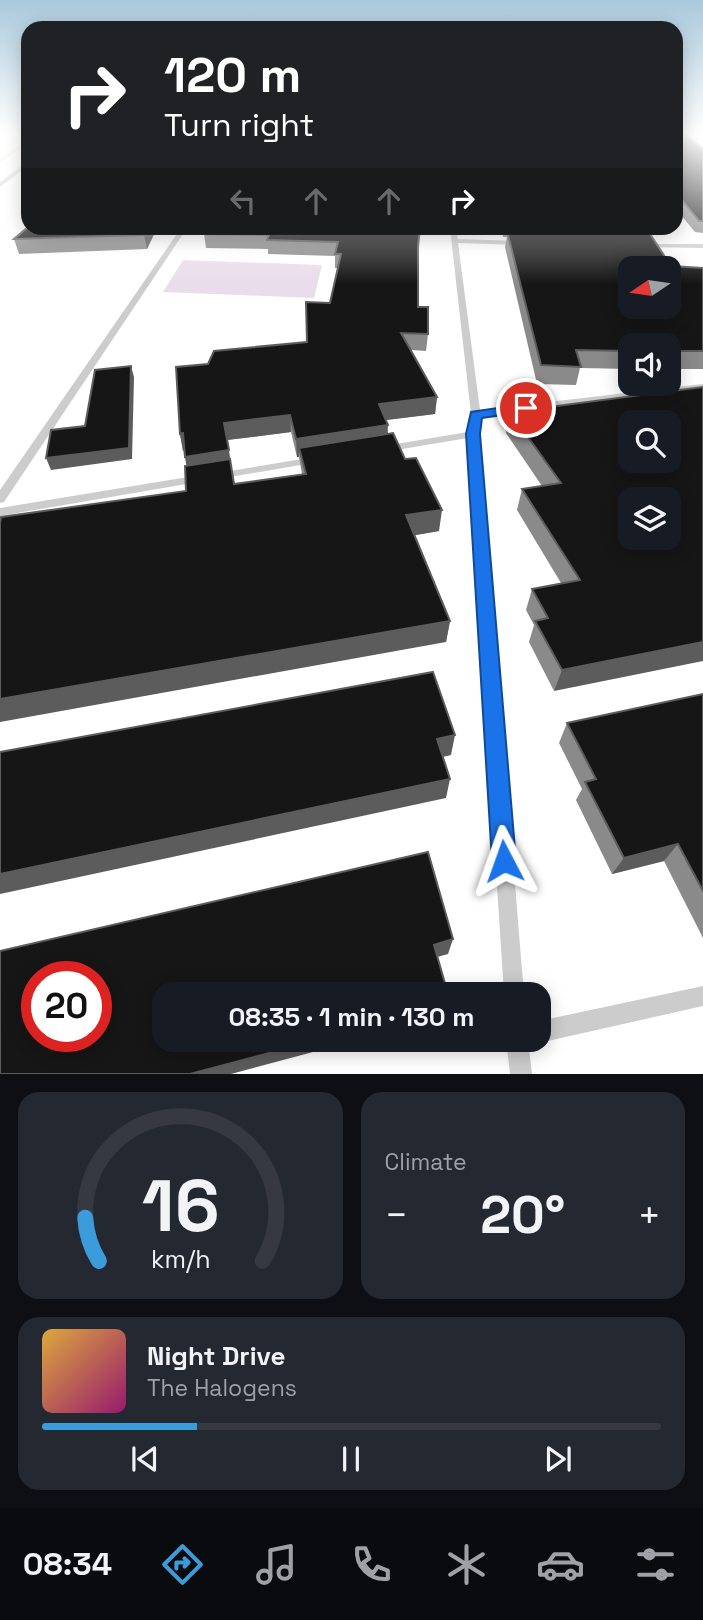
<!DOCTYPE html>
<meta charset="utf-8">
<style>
body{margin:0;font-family:"Space Grotesk",sans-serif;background:#242831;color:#f1f3f6;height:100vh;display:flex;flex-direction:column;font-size:26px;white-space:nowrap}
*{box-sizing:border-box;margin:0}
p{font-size:23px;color:#9ea1a6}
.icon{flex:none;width:38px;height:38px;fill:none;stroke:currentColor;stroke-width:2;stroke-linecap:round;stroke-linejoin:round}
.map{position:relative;height:1074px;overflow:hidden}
.side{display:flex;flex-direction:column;gap:18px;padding:18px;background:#0d0f14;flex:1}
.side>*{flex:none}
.guide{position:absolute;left:21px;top:21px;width:662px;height:214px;border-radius:21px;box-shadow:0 4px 18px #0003;background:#202124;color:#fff;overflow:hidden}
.needle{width:46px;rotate:257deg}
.tools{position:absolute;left:618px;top:256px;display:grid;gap:14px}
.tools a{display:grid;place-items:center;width:63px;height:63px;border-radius:14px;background:#171b24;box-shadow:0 4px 18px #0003;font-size:35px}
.speed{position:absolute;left:21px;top:961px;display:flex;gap:14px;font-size:35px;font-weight:700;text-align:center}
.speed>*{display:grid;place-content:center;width:91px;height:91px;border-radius:50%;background:#171b24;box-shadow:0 4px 18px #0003;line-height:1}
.speed .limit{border:10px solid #d22;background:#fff;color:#111}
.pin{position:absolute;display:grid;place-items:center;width:60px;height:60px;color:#fff;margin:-30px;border:4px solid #fff;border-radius:50%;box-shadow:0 2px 7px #0007}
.me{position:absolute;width:77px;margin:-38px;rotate:356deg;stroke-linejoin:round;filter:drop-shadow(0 0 5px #0008)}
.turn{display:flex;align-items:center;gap:24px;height:147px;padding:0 28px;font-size:32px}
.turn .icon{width:91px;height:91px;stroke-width:2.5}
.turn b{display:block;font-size:49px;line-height:60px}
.lanes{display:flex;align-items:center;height:66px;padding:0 28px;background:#0003;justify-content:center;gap:35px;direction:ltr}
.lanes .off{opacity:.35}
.big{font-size:52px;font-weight:800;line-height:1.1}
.side .widget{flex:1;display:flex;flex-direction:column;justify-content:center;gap:10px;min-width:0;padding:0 24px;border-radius:21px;background:#242831}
.side .dial{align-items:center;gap:0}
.dial svg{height:182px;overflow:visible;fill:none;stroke:#363941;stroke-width:7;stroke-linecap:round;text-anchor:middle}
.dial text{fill:#f1f3f6;stroke:none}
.song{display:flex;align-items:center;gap:21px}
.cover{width:84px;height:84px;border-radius:10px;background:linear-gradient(135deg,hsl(40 70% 55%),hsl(320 70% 35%))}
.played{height:7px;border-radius:4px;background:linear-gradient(90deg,#3b9bdb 25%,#363941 25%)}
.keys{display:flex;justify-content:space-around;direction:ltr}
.heat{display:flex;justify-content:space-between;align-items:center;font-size:38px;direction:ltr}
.side .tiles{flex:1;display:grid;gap:18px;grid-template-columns:1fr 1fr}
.widget:last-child{grid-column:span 2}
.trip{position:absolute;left:152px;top:982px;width:399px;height:70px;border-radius:21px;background:#171b24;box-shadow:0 4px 18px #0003;font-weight:800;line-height:70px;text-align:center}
.tabs{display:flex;height:112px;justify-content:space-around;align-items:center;background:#090b0e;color:#9ea1a6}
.tabs .icon{width:49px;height:49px}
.tabs .current{color:#3b9bdb}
.tabs b{font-size:32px;color:#f1f3f6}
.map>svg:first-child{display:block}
</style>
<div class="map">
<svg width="703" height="1074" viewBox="0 0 703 1074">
<rect width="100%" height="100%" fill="#fff"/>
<!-- green -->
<path fill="#eaddeb" d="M183,260L322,265L314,298L163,292Z"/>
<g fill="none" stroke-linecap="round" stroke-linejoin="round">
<!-- stream -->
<path fill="#eae6ca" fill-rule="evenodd" d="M27,141H28V144L0,162V159Z"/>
<!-- service -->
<g fill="#ccc" fill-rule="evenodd">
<rect x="676" y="139" width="27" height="2"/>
<path d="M28,161V166L0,187V182Z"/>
<path d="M181,228H187L4,502L0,503V490Z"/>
<path d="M450,228H456L458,239L521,241L524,243L521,245L458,243L480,410L703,384V390L481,416L478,434L524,994H504L468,438L384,452L379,449L384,446L468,432L471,414Z"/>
<path d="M595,228H601L610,246H606Z"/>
<path d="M640,244H703V248L638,247L637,246Z"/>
<path d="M314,457L318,458L319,460L318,462L218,479L212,476L218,473Z"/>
<path d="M200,475L204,477L206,479L204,481L0,516V508Z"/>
<path d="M703,986V1006L539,1043L531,1040H539V1021Z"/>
<path d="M506,1040H528L532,1074H510Z"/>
</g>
</g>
<!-- wall -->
<g fill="#8a8a8a" fill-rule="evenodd">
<path d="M676,133L703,149V233L695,232L676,209Z"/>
<path d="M157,228L147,249L19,254L14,239Z"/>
<path d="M208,228L418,250V307L428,334L426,351L411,350L437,397L435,414L386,420L388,433L405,459L439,531L415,535L450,621L446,642L186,491L187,466L184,451H183L180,434L208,364L307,342L330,303L338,268H335V256L268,254V249L206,248L204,234ZM291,432L297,457H299L302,474L234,484L227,440Z"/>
<path d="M501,228H586L588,233L671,266L703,268V369H668V345H630V369L580,368L576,385L537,384L505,247L507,237H503Z"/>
<path d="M703,387L554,691L529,642L534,625L526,610L532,589L561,583L517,510L522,489L542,486L506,433L510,412Z"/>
<path d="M703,694V938L664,861L612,874L576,800L582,789L559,743L567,723Z"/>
</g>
<!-- shaded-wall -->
<g fill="#5c5c5c">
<path d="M148,228H157L147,249L144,235Z"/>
<path d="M131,366L134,377L132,459L51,470L46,458L129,448Z"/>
<path d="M437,397L435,414L378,421L379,404Z"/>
<path d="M290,415L291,432L227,440L224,423Z"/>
<path d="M388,425L387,442L299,448V457H297L296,439Z"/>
<path d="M183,433L187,451H183L180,434Z"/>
<path d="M229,450L231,468L188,475L185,457Z"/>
<path d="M442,510L439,531L405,537L406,515Z"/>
<path d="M450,621L446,642L0,722V699Z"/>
<path d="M703,642V661L554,691L562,670Z"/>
<path d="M455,735L451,755L434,759L437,739Z"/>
<path d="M450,779L446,798L0,894V874Z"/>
<path d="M678,844L664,861L612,874L624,858Z"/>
<path d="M453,939L448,954L430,959L434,945Z"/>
<path d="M318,1040H358L231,1074H190Z"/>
</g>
<!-- building -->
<g fill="#161616" stroke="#5c5c5c" stroke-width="2" fill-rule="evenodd">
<path d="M676,133L686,134L703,149V221H699L676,193Z"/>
<path d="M28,227V228H148L144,235L14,239Z"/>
<path d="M208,228H420L418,247V307H428V334L401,333L437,397L379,404L388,425L296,439L290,415L224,423L229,450L185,457L183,433L180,434L176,367L208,364L214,351L307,342L306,302L330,303L341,254H335L338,242L267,240L269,235L204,234Z"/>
<path d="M503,228H586L588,233L507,231L508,233L504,232Z"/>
<path d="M507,231L650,234L671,266L703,268V351H668V345H630V351L576,350L581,367L541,365ZM630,268H668V306H630Z"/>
<path d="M131,366L129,448L46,458L51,430L85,426L95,370Z"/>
<path d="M703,387V642L562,670L535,621L548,618L532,589L580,580L522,489L561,483L510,412ZM630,422H668V460H630ZM630,499H668V537H630Z"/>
<path d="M393,433L405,459L416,458L442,510L406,515L450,621L0,699V523L1,517L186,491L185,466L230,459L234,484L306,474L299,448Z"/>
<path d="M433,672L455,735L437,739L450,779L0,874V752Z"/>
<path d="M703,694V891L678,844L624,858L585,782L596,779L567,723Z"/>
<path d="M428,852L453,939L434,945L448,994H164V1040H318L190,1074H0V951ZM37,976H96V1036H37Z"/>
</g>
<!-- sky -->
<linearGradient id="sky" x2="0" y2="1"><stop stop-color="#a9c8dc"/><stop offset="0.47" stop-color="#fff"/><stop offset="1" stop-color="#fff" stop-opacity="0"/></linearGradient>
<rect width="703" height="284" fill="url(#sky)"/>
<!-- route -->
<path fill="#1a73e8" stroke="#114b97" stroke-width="2" d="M526,404L533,408L531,411L482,418L480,434L516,861L512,869L504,873L496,869L492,861L466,434L471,412Z"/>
</svg>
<div class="tools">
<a><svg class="needle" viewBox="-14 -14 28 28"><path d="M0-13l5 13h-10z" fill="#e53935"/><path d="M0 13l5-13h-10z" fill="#9ea1a6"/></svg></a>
<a><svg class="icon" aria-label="sound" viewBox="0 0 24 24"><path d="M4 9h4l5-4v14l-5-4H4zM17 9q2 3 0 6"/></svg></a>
<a><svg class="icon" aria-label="search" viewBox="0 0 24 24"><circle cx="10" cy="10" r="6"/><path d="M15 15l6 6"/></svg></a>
<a><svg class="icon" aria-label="layers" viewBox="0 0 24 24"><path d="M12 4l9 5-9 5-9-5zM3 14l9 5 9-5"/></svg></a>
</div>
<div class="speed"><div class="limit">20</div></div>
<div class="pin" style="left:526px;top:408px;background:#d93025"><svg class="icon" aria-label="arrive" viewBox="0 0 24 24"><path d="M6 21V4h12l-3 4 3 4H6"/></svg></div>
<svg class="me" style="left:504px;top:861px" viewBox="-20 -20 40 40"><path d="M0-17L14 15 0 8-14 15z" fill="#1a73e8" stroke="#fff" stroke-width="4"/></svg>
<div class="trip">08:35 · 1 min · 130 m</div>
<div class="guide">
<div class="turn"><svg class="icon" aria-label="right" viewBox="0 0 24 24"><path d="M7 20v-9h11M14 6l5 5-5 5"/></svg><div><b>120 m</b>Turn right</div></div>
<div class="lanes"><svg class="icon off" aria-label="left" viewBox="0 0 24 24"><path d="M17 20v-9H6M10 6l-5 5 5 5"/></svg><svg class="icon off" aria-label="ahead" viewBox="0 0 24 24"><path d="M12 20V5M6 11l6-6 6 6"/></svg><svg class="icon off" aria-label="ahead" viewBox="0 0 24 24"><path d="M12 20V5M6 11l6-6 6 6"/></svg><svg class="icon" aria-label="right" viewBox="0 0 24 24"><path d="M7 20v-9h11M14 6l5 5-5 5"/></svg></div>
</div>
</div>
<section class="side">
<div class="tiles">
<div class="widget dial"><svg viewBox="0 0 100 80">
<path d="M14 69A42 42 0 1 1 86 69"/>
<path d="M14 69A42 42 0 0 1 8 50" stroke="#3b9bdb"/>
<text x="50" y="56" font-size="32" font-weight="700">16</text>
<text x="50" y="72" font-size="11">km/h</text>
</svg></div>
<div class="widget"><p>Climate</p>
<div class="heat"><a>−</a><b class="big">20°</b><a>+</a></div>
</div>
<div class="widget">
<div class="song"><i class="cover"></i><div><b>Night Drive</b><p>The Halogens</p></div></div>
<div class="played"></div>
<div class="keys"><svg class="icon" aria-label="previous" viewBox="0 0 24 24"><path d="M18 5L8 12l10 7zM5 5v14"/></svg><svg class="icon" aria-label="pause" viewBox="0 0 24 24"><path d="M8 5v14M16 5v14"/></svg><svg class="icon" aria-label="next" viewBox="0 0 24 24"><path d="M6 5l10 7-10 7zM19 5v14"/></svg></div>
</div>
</div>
</section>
<nav class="tabs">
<b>08:34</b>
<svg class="icon current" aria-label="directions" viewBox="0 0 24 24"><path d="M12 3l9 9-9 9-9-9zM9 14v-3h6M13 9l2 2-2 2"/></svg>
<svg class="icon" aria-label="music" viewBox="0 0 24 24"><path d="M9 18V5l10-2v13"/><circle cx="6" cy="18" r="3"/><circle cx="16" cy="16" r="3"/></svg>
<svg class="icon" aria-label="phone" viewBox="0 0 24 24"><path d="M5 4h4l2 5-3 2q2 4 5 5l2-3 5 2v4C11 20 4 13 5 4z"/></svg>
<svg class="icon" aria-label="climate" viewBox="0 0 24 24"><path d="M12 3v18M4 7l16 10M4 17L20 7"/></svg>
<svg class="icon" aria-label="car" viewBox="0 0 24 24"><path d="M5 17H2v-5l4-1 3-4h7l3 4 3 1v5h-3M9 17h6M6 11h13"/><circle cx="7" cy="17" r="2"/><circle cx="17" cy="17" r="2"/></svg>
<svg class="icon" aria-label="filters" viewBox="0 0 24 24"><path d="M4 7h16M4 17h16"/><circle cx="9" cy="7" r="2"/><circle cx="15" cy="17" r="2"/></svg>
</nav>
